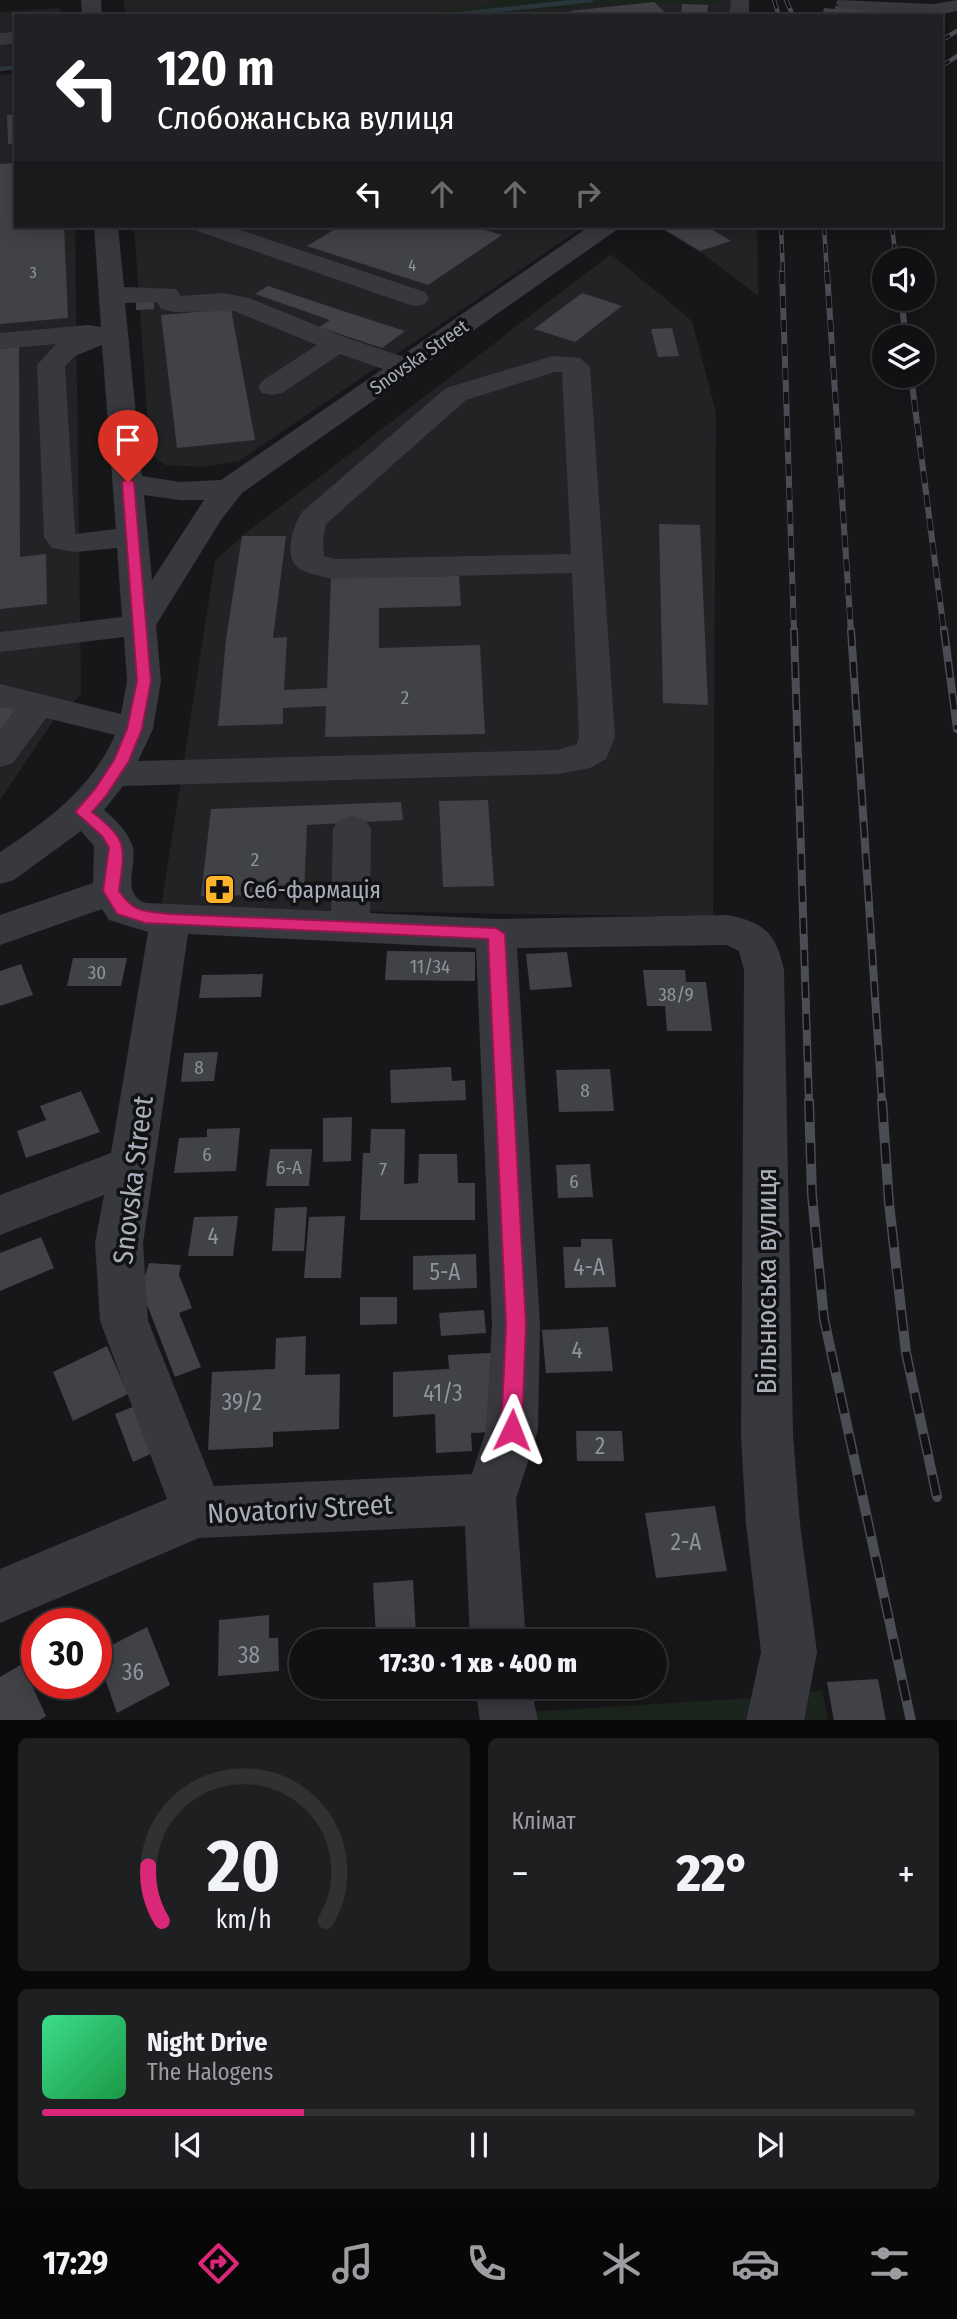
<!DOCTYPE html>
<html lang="uk">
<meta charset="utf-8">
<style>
body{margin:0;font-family:"Fira Sans Condensed",sans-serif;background:#1e1f21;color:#f1f3f6;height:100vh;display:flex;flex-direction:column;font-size:26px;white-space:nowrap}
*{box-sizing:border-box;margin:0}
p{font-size:23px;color:#9c9da0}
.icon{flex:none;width:38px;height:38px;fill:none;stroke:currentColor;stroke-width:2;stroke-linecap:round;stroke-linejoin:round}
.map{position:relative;height:1720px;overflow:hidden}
.drawer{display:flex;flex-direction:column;gap:18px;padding:18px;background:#09090a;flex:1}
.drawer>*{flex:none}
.hud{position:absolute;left:14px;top:14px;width:929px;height:214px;border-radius:0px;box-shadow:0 4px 18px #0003,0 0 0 2px #303133;background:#202124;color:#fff;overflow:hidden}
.tools{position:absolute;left:872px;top:248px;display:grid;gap:14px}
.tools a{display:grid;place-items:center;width:63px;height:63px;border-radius:50%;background:#111113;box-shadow:0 4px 18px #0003,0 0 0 2px #303133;font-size:35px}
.speed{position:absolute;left:21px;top:1608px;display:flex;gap:14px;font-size:35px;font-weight:700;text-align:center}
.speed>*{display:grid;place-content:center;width:91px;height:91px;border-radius:50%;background:#111113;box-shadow:0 4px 18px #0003,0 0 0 2px #303133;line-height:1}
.speed .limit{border:10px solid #d22;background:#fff;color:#111}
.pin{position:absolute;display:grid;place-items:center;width:60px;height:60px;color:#fff;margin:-72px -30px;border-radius:50% 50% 50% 0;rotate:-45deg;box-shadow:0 0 7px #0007}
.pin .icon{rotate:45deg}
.me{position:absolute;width:77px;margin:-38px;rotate:2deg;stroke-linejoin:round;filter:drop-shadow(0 0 5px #0008)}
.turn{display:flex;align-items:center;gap:24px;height:147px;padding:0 28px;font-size:32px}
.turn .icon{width:91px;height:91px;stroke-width:2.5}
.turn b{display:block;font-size:49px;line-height:60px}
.lanes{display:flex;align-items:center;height:66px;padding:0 28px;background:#0003;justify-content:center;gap:35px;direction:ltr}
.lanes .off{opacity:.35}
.big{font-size:52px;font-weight:800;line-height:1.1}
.drawer .tile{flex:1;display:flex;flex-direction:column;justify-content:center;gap:10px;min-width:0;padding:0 24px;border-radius:10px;background:#1e1f21}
.drawer .dial{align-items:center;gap:0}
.dial svg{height:182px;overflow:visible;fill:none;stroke:#303133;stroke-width:7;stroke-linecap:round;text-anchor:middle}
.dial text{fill:#f1f3f6;stroke:none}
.song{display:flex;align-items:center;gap:21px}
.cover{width:84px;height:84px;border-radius:10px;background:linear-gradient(135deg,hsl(150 70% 55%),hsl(140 70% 35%))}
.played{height:7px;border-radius:4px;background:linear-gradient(90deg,#db2777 30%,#303133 30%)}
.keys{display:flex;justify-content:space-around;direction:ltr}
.heat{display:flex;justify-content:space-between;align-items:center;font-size:38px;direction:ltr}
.drawer .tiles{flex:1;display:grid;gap:18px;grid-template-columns:1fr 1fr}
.tile:last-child{grid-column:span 2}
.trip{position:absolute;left:289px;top:1629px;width:378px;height:70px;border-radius:35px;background:#111113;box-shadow:0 4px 18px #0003,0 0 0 2px #303133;font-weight:800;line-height:70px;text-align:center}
.dock{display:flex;height:112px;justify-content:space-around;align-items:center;background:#070708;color:#9c9da0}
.dock .icon{width:49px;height:49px}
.dock .on{color:#db2777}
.dock b{font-size:32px;color:#f1f3f6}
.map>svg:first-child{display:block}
</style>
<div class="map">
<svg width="957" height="1721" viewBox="0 0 957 1721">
<rect width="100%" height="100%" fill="#171719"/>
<!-- built -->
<g fill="#232326">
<path d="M123,0H733L731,16H126Z"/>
<path d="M60,8V16H16V65L0,67V12Z"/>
<path d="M16,73V226H75L81,695L55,718L0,800V75Z"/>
<path d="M134,226H585L239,461L202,467L165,465L150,454Z"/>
<path d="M656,226H757L758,296L706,256Z"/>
<path d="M611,254L692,321L716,413L713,917L161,908L215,561L242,536Z"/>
</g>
<!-- green -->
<g fill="#1c251d">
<path d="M494,0H725L717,4C611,0 506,16 400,16L494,4Z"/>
<path d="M822,1690L828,1720L528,1721L527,1712L769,1697Z"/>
</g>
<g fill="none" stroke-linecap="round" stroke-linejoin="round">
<!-- stream -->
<g stroke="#2b373f" stroke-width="4.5">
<path d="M442,16L591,0"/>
<path d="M0,69L16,67"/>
</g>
</g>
<!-- building -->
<g fill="#414246">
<path d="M654,2L669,16H574L570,11Z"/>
<path d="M682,4L708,5L707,16H681Z"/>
<path d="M835,6L886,9L885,16H833L834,13L823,12L824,8L835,9Z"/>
<path d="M16,114V143L8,144L7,115Z"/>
<path d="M16,163V226H64L68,318L0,324V164Z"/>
<path d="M340,226H471L502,235L428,285L307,246Z"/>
<path d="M659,226H706L731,241L700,251Z"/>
<path d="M268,286L343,311L405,331L382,348L319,327L330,320L255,294Z"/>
<path d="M582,293L622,306L575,342L534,329Z"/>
<path d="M154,297V309L136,310V298Z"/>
<path d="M231,309L255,440L177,448L161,315Z"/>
<path d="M672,328L679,356L658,357L651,329Z"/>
<path d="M19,347L20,557L46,554L47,604L0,609V349Z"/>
<path d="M659,524L700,525L708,705L663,703Z"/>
<path d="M242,536H286L273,638L287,637L284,690L327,688L331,578L459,576L461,606L379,608V648L480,645L485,734L325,737L326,706L283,708V724L218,726L226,639Z"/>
<path d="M0,706L16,709L0,730Z"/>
<path d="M488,800L494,886L443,887L439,801Z"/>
<path d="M401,802L403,820L307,825L304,894L201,896L211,809Z"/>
<path d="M387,951L475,952V981L385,980Z"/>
<path d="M567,952L572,987L530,990L526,954Z"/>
<path d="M73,958H127L121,986H67Z"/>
<path d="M21,964L33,995L0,1006V971Z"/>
<path d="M643,970H685L686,982H706L712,1031H667L665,1006H647Z"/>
<path d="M263,974L261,997L199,998L202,975Z"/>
<path d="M218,1052L214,1081L181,1082L184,1053Z"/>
<path d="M451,1067L452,1081L465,1080L466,1100L391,1103L390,1070Z"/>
<path d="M610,1069L614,1111L559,1112L556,1070Z"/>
<path d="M81,1091L100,1132L26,1158L17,1131L46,1120L40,1106Z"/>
<path d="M352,1117L351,1161L323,1162V1118Z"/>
<path d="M240,1128L236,1171L174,1173L179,1138L207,1137V1129Z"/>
<path d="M371,1129H405L404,1184L418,1183L419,1154H457L458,1183H475V1220H360L363,1153H370Z"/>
<path d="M270,1149H312L309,1186H266Z"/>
<path d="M590,1164L593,1197L558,1198L556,1165Z"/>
<path d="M307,1207L304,1251H272L275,1208Z"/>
<path d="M238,1216L233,1256H188L194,1217Z"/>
<path d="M345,1216L341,1278H304L309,1217Z"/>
<path d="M41,1237L54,1268L0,1291V1253Z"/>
<path d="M581,1239H612L616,1287L565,1288L563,1247H581Z"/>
<path d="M476,1254L477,1288L413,1290V1256Z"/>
<path d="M149,1263L181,1265L179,1275L192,1308L179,1313L201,1367L175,1377L141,1289Z"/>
<path d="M360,1297H397V1324L360,1325Z"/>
<path d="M484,1310L486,1333L441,1336L439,1313Z"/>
<path d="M608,1327L613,1371L546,1373L542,1330Z"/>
<path d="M306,1336L305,1375L340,1374L339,1429L273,1432V1447L208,1450L212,1372L275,1369L276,1338Z"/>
<path d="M107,1346L128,1394L73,1421L53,1372Z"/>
<path d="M491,1353L496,1432L471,1433L472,1451L436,1453L435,1414L393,1417V1372L449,1369L448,1355Z"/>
<path d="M140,1404L157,1451L133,1462L115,1414Z"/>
<path d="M576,1431H622L624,1461H577Z"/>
<path d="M715,1506L727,1571L656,1578L645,1513Z"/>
<path d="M413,1580L416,1635L376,1639L373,1583Z"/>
<path d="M269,1615V1638H278L279,1671L218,1676L219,1620Z"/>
<path d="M147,1627L170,1685L117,1713L96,1653Z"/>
<path d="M22,1664L46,1716L38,1721H0V1677Z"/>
<path d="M878,1679L886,1721H834L827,1682Z"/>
</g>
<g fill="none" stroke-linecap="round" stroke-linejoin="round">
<!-- minor -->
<g fill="#37393f" fill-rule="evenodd">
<path d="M81,0H101L102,16H82Z"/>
<path d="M731,0H749V16H729Z"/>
<path d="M838,0L934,4L957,0V11L932,16L846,9L839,7L836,3Z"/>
<path d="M16,32V44L0,45V33Z"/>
<path d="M94,226H118L124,287L176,289L181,296L223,293L249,298L347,338L401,356L590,226H618L615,231L242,493L221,520L156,625L161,681L153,729L138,761L558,750L577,744L579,737L572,573L332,579C322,576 308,574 300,569C282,558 293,525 302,512L446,388L553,356L580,358L590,367L615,737L606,759L590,768L558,774L123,786L104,810C115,819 126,830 132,844C139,864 119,894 146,903L331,911L333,829L339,820L352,816L365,820L371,829L370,913L496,919L727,915C764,922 776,933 784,970L793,1435L800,1524L817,1652L804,1721H746L761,1652L746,1524L741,1435L744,970L739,951L727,945L517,948L540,1325L538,1430L516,1499L526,1642H470L465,1526L199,1538L0,1623V1569L167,1499L100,1321L95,1243L104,1195L0,1235V1195L111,1153L148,932L109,920L102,909L0,945V915L93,883L94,846L81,831L14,880L0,884V852C47,821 92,788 115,735L46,718L13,763L0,767V730L15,710L0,706V684L121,714L127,681L124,637L0,652V632L122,617L117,548L75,552L52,548L44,537L37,365L56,344L0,349V333L88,325L101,327ZM157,302L161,309L175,312L234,311L317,345L262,381L258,387L262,393L272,395L282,393L340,354L383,369L221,480L180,482L142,476L125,303ZM102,345L116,529L75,534L65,366L75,356ZM555,372H562L571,554L334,559L324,556L323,540L326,524L466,400ZM144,495L180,500H204L152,580ZM188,934L476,948L492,1325L486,1430L472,1474L214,1486L148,1321L143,1243Z"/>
<path d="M194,226H229L425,292L429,298L425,304L416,306L407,304L197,231Z"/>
<path d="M475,1687H531L538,1721H480Z"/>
</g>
<defs>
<g id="rail-far3">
<path d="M774,0L779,16"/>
<path d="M786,0L793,16"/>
<path d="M942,40L957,31"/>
<path d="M942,66L957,56"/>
<path d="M781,226L783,274"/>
<path d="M824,226L827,274"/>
<path d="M892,226L896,261"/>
</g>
<g id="rail-far2">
<path d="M782,272L794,632"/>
<path d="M827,272L851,632"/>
<path d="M901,299L906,338"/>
<path d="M911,376L944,632"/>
</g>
<g id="rail-far1">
<path d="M794,630L809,1103"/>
<path d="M851,630L882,1103"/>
<path d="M944,630L957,729"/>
</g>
<g id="rail">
<path d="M809,1101L812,1195L824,1319L911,1721"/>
<path d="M882,1101L889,1203L906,1353L937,1497"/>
</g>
</defs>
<!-- rail-far3 casing -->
<use href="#rail-far3" stroke="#4a4d54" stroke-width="4.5"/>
<!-- rail-far2 casing -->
<use href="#rail-far2" stroke="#4a4d54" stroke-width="6"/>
<!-- rail-far1 casing -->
<use href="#rail-far1" stroke="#4a4d54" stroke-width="8"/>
<!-- rail casing -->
<use href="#rail" stroke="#4a4d54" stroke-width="10"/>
<!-- rail-far3 -->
<use href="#rail-far3" stroke="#121214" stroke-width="2.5" stroke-dasharray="9" stroke-linecap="butt"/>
<!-- rail-far2 -->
<use href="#rail-far2" stroke="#121214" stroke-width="4.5" stroke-dasharray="12" stroke-linecap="butt"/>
<!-- rail-far1 -->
<use href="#rail-far1" stroke="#121214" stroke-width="5" stroke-dasharray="16" stroke-linecap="butt"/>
<!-- rail -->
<use href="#rail" stroke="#121214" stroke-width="7" stroke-dasharray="21" stroke-linecap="butt"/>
</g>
<!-- route -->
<path fill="#db2777" stroke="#8e194d" stroke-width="2" d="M128,478L134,482L151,681L142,729L129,761L106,796L92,812C129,841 125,846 119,891C134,913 144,911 170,914L496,928L505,934L526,1325L522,1430L519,1437L512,1440L504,1437L501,1430L506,1325L488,939L145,923L117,914L103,891L109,848L102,836L75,812L95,789L114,760L127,729L137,681L122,482Z"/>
<!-- icons -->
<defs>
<symbol id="pharmacy-square" viewBox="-11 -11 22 22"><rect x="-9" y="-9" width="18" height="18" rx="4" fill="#ffb329" stroke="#121214"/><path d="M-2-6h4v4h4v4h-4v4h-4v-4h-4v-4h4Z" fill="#111"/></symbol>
</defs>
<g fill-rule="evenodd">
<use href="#pharmacy-square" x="202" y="872" width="35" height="35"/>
</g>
<g text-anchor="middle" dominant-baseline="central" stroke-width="7" stroke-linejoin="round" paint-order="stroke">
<!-- far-number labels -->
<g font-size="16" fill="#8e939d">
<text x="412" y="265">4</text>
<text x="33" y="272">3</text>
</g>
<!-- far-street labels -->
<g font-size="19" fill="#a8aeba" stroke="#121214">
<text transform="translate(419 357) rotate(-35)">Snovska Street</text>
</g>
<!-- number labels -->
<g font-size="19" fill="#8e939d">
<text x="405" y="697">2</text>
<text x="255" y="859">2</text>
<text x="430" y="966">11/34</text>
<text x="97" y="972">30</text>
<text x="676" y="994">38/9</text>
<text x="199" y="1067">8</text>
<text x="585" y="1090">8</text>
<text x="207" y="1154">6</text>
<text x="289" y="1167">6-А</text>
<text x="383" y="1169">7</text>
<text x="574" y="1181">6</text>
</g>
<!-- poi labels -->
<g font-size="23" fill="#a8aeba" stroke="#121214" text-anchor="start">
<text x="243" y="890">Себ-фармація</text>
</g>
<!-- near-number labels -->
<g font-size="23" fill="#8e939d">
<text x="213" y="1236">4</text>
<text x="589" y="1267">4-А</text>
<text x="445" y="1272">5-А</text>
<text x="577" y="1350">4</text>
<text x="443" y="1393">41/3</text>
<text x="242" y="1402">39/2</text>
<text x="600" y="1446">2</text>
<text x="686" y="1542">2-А</text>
<text x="249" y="1655">38</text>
<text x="133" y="1672">36</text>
</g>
<!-- near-street labels -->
<g font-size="28" fill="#a8aeba" stroke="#121214">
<text transform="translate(133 1180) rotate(-83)">Snovska Street</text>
<text transform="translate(766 1281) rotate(-90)">Вільнюська вулиця</text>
<text transform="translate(300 1509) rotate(-3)">Novatoriv Street</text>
</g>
</g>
</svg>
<div class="tools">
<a><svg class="icon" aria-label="sound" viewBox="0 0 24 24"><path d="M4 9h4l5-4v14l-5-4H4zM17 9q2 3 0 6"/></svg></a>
<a><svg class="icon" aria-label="layers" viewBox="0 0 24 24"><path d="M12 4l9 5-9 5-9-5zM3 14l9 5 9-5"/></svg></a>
</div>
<div class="speed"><div class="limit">30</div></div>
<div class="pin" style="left:128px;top:482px;background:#d93025"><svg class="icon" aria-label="arrive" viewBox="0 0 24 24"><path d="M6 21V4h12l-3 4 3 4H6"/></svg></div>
<svg class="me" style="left:512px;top:1430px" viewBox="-20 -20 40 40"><path d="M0-17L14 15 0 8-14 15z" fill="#db2777" stroke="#fff" stroke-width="4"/></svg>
<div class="trip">17:30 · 1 хв · 400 m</div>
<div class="hud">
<div class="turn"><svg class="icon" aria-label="left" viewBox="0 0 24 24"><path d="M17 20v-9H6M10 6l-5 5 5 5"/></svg><div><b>120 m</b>Слобожанська вулиця</div></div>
<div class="lanes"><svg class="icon" aria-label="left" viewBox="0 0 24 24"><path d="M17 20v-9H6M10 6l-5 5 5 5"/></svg><svg class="icon off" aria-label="ahead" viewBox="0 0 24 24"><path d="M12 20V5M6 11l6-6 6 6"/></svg><svg class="icon off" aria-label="ahead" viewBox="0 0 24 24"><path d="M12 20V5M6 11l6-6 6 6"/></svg><svg class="icon off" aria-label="right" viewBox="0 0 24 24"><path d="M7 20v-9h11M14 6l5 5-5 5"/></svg></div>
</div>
</div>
<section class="drawer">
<div class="tiles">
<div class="tile dial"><svg viewBox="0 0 100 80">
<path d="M14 69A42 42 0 1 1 86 69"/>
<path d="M14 69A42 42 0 0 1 8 45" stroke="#db2777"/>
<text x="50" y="56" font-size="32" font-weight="700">20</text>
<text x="50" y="72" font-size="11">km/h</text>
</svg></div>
<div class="tile"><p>Клімат</p>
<div class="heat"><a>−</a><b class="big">22°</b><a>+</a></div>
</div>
<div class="tile">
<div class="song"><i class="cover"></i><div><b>Night Drive</b><p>The Halogens</p></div></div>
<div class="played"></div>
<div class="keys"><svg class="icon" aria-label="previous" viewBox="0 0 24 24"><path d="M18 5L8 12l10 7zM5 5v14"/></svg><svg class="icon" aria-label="pause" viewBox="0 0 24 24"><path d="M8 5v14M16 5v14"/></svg><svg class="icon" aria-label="next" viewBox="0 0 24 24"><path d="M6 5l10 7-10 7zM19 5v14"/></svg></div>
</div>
</div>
</section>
<nav class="dock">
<b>17:29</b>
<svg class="icon on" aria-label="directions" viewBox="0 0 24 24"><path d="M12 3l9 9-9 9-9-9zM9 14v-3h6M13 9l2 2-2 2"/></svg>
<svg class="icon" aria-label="music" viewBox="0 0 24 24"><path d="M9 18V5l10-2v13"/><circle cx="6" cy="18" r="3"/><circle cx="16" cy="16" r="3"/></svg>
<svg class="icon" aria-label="phone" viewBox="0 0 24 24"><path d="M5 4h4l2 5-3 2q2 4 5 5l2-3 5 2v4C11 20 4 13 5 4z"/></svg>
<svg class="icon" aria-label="climate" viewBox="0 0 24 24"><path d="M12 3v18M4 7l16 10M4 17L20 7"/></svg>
<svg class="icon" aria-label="car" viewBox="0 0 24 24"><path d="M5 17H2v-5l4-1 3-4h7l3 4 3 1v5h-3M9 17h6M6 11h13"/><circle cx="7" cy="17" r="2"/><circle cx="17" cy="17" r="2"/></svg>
<svg class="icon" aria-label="filters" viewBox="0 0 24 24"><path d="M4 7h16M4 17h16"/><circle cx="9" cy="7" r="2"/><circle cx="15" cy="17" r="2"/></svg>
</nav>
